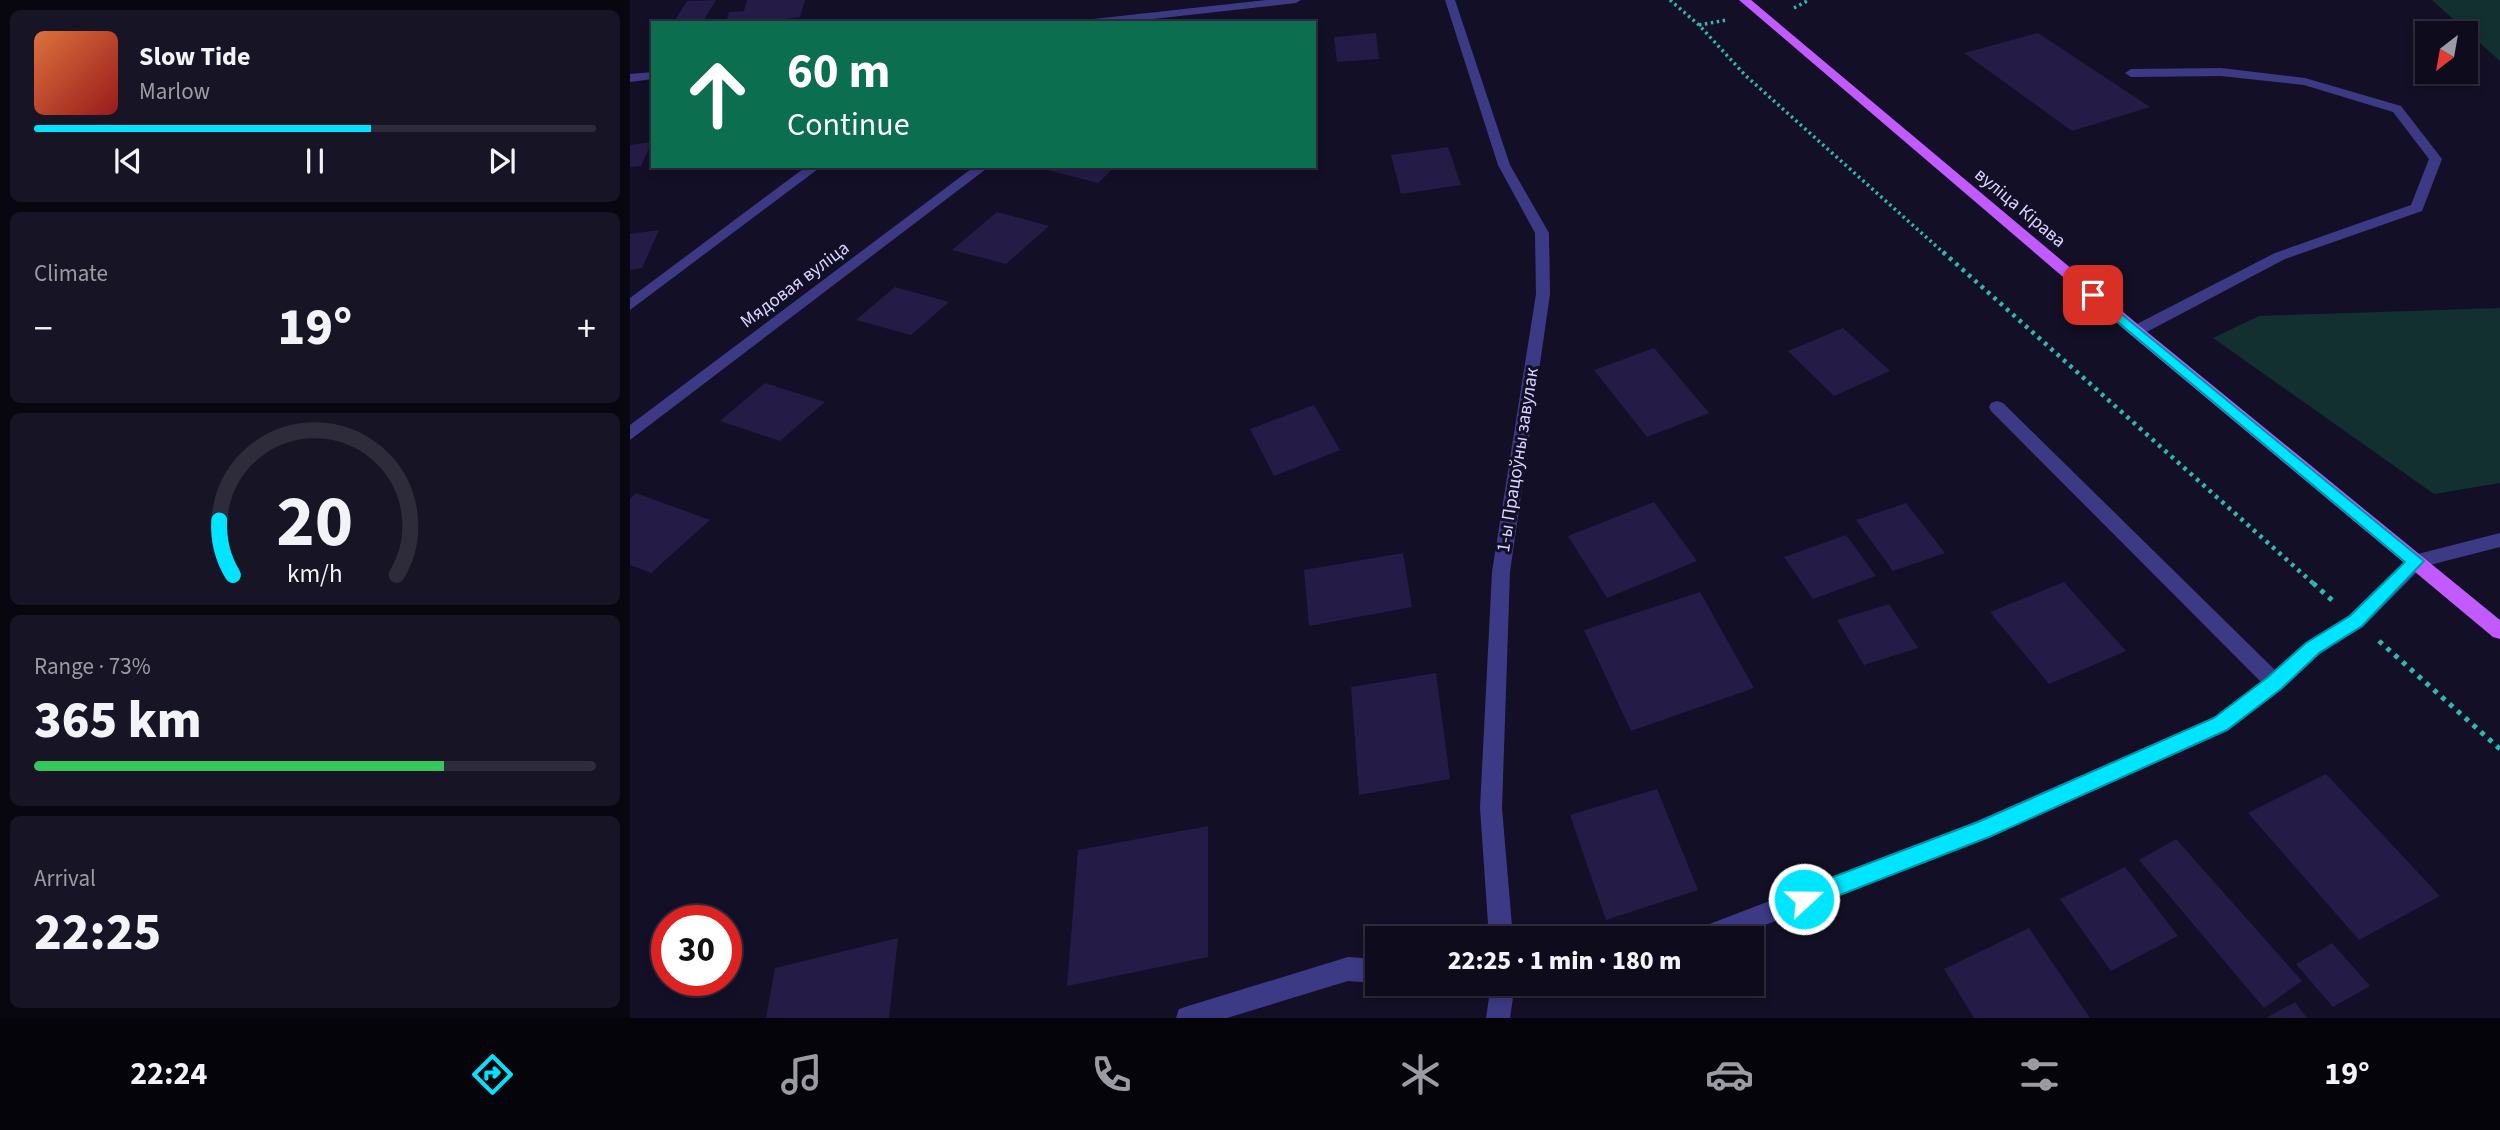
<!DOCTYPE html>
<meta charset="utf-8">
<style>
body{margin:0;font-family:"Source Sans 3",sans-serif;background:#171425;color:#f1f3f6;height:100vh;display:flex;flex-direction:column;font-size:26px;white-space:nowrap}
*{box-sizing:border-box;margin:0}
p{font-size:23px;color:#9b9ba3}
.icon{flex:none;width:38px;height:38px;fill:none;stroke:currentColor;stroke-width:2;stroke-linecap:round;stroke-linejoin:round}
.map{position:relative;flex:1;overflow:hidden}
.details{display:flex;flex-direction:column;gap:10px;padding:10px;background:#08060f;width:630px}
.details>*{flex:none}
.hud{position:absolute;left:21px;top:21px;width:665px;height:147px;border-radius:0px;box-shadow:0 4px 10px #0003,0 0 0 2px #2e2b3b;background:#0b6e4f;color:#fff;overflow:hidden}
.needle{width:46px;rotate:211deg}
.buttons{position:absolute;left:1785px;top:21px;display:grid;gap:14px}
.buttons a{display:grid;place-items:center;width:63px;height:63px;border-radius:0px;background:#0e0b1c;box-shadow:0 4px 10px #0003,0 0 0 2px #2e2b3b;font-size:35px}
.speed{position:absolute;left:21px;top:905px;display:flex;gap:14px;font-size:35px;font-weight:700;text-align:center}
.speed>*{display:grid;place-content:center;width:91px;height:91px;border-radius:50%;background:#0e0b1c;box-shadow:0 4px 10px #0003,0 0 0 2px #2e2b3b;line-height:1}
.speed .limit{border:10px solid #d22;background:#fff;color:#111}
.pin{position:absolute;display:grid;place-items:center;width:60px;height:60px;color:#fff;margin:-30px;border-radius:14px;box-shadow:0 4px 10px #0006}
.me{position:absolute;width:77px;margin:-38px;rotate:69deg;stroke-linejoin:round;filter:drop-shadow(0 0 5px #0008)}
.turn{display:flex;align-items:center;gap:24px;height:147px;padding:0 21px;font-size:32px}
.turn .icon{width:91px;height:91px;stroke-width:2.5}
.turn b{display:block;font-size:49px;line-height:60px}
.big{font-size:52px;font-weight:800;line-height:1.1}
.details .tile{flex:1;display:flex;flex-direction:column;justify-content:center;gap:10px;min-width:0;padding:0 24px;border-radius:10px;background:#171425}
.details .dial{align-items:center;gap:0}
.dial svg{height:182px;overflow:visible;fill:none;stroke:#2e2b3b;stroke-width:7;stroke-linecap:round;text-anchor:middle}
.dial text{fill:#f1f3f6;stroke:none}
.song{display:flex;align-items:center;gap:21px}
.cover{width:84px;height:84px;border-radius:10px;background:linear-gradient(135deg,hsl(20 70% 55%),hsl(0 70% 35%))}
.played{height:7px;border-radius:4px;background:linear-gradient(90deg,#00e5ff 60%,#2e2b3b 60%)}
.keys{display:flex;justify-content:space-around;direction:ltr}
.heat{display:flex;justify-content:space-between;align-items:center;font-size:38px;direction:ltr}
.charge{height:10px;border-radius:5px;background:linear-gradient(90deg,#34c759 73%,#2e2b3b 0)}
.trip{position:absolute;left:735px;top:926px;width:399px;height:70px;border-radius:0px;background:#0e0b1c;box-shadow:0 4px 10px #0003,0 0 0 2px #2e2b3b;font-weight:800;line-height:70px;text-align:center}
.tab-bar{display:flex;height:112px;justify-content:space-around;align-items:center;background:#06040b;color:#9b9ba3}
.tab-bar .icon{width:49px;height:49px}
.tab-bar .on{color:#00e5ff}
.tab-bar b{font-size:32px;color:#f1f3f6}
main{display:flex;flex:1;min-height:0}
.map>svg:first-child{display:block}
</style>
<main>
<section class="details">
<div class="tile">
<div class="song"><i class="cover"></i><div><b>Slow Tide</b><p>Marlow</p></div></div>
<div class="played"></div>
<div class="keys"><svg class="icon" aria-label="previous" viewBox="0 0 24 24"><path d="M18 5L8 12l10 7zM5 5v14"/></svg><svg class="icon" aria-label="pause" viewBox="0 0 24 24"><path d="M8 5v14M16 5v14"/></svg><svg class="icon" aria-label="next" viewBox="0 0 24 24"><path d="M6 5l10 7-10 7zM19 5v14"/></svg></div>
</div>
<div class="tile"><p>Climate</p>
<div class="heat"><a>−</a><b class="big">19°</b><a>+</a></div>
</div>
<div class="tile dial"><svg viewBox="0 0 100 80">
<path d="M14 69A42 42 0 1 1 86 69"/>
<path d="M14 69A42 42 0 0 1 8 45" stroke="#00e5ff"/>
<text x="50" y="56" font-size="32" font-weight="700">20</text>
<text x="50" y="72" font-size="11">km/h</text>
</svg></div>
<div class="tile"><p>Range · 73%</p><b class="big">365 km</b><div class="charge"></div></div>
<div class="tile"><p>Arrival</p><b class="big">22:25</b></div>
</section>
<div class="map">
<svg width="1870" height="1018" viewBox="0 0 1870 1018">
<rect width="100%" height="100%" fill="#130f26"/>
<!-- green -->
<g fill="#12302f">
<path d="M1802,0H1870V61Z"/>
<path d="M1870,308V483L1804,494L1583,338L1629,316Z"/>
</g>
<!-- building -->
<g fill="#241b47">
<path d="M86,0L72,23H43L57,1Z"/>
<path d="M117,0H175L170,17L128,23H96L99,12L114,11Z"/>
<path d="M746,33L749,59L707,62L704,37Z"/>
<path d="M1408,33L1520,107L1442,131L1334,53Z"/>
<path d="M22,142L11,166L0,167V145Z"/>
<path d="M818,147L831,185L771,194L761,155Z"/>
<path d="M422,166H486L468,183L417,170Z"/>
<path d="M367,212L419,226L376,264L322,250Z"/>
<path d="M29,230L12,268L0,270V234Z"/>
<path d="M265,287L319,302L281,335L226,320Z"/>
<path d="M1213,328L1260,371L1204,396L1158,351Z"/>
<path d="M1024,348L1079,413L1017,437L964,370Z"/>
<path d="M135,383L195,402L150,441L90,421Z"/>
<path d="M684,405L710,450L644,476L620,429Z"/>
<path d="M6,493L80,520L21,573L0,565V499Z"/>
<path d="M1024,502L1067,561L977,598L938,536Z"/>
<path d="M1276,503L1315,553L1263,571L1226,520Z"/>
<path d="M1216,535L1246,576L1183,599L1154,557Z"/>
<path d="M773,553L782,607L679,626L674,570Z"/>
<path d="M1434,582L1496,651L1419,684L1360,612Z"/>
<path d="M1070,592L1124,688L1001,731L954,630Z"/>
<path d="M1259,604L1288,648L1234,665L1207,620Z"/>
<path d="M806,673L820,779L729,795L721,687Z"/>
<path d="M1696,774L1810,896L1729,940L1618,813Z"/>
<path d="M1027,789L1068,890L976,920L940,815Z"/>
<path d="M578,826V957L437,986L448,850Z"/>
<path d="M1546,839L1672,981L1634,1008L1509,860Z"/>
<path d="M1495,867L1548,936L1481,971L1430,899Z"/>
<path d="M1399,928L1460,1018H1344L1314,969Z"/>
<path d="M268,938L259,1018H136L145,968Z"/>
<path d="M1702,943L1740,986L1703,1007L1666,964Z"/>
<path d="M1665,1002L1677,1018H1636Z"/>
</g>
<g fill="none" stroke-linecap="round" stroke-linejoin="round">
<!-- path-far2 -->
<g stroke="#2fb8b0" stroke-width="3.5" stroke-dasharray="2.5 3.5" stroke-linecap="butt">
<path d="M1040,0L1069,25L1115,75L1315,254"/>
<path d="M1164,8L1179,0"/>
<path d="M1069,25L1097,20"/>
</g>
<!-- path-far1 -->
<path stroke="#2fb8b0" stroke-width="4.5" stroke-dasharray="3.5 5" stroke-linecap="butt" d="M1313,252L1685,585"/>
<!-- path -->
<g stroke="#2fb8b0" stroke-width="5" stroke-dasharray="4.5 6" stroke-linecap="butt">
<path d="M1683,583L1703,601"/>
<path d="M1749,641L1870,749"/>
</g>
<!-- minor -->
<g fill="#3d3a85" fill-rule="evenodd">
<path d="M636,0H671L666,3L487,23H449L454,20Z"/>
<path d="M815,0H825L880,165L919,233L920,294L880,572L872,808L883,938H859L850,808L862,572L906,294L905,233L868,165Z"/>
<path d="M1591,68L1675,78L1771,106L1812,159L1792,211L1655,259L1511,335H1501L1498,331L1501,327L1645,253L1781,205L1799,159L1763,112L1674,85L1591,76L1501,77L1495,73L1501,69Z"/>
<path d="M23,72V79L0,82V74Z"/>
<path d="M177,166H192L0,310V298Z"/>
<path d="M345,166H360L0,440V425Z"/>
<path d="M1367,401L1373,403L1645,670L1676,642L1719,615L1780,556L1870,533V547L1792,567L1733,627L1690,654L1652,689L1598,731L1360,837L1102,938H1060L1064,930L1347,821L1584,717L1631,682L1361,411L1359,407L1361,403Z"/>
<path d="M718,957L747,959V983L718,981L597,1018H546L549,1009L558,1006Z"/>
<path d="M861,984H885L880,1018H856Z"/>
</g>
<!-- major -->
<path fill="#c25bff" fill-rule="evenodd" d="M1109,0H1121L1511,327L1870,620V639L1863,637L1501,335Z"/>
</g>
<!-- route -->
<path fill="#00e5ff" stroke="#0095a6" stroke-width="2" d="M1463,291L1794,561L1732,626L1689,653L1651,689L1597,730L1359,837L1174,909L1166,906L1163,899L1166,891L1348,822L1584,718L1638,677L1676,643L1720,616L1775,562L1459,298L1457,295Z"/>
<g text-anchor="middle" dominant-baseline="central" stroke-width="6" stroke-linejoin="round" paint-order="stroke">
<!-- street labels -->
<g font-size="19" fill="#d9d4ff" stroke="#130f26">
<text transform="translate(1390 208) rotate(40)">вуліца Кірава</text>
<text transform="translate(165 285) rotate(-37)">Мядовая вуліца</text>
<text transform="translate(888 460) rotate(-81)">1-ы Працоўны завулак</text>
</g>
</g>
</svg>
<div class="buttons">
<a><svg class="needle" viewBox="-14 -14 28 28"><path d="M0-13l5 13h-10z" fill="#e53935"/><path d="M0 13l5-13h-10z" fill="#9b9ba3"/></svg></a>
</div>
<div class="speed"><div class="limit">30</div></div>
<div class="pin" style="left:1463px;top:295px;background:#d93025"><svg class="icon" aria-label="arrive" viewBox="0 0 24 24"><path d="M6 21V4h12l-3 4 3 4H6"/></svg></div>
<svg class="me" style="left:1174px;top:899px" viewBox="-20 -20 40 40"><circle r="17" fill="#00e5ff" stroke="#fff" stroke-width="3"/><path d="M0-11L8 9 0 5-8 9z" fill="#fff"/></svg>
<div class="trip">22:25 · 1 min · 180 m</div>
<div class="hud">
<div class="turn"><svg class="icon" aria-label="ahead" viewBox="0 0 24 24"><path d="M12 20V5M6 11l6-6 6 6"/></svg><div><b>60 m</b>Continue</div></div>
</div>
</div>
</main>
<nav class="tab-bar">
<b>22:24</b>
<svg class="icon on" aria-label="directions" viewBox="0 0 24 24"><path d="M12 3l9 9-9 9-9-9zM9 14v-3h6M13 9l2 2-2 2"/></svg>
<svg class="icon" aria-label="music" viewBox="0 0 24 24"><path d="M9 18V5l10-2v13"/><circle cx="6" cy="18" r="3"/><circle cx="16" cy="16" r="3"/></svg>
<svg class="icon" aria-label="phone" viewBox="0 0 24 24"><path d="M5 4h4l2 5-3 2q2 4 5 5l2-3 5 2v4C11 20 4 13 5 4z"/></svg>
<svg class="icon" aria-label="climate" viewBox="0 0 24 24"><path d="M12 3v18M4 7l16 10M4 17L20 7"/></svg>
<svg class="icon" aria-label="car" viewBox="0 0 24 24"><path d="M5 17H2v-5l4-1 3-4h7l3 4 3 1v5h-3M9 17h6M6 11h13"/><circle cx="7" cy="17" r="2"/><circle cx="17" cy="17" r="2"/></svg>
<svg class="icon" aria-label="filters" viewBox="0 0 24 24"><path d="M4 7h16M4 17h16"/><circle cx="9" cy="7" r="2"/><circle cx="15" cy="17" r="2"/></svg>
<b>19°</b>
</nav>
